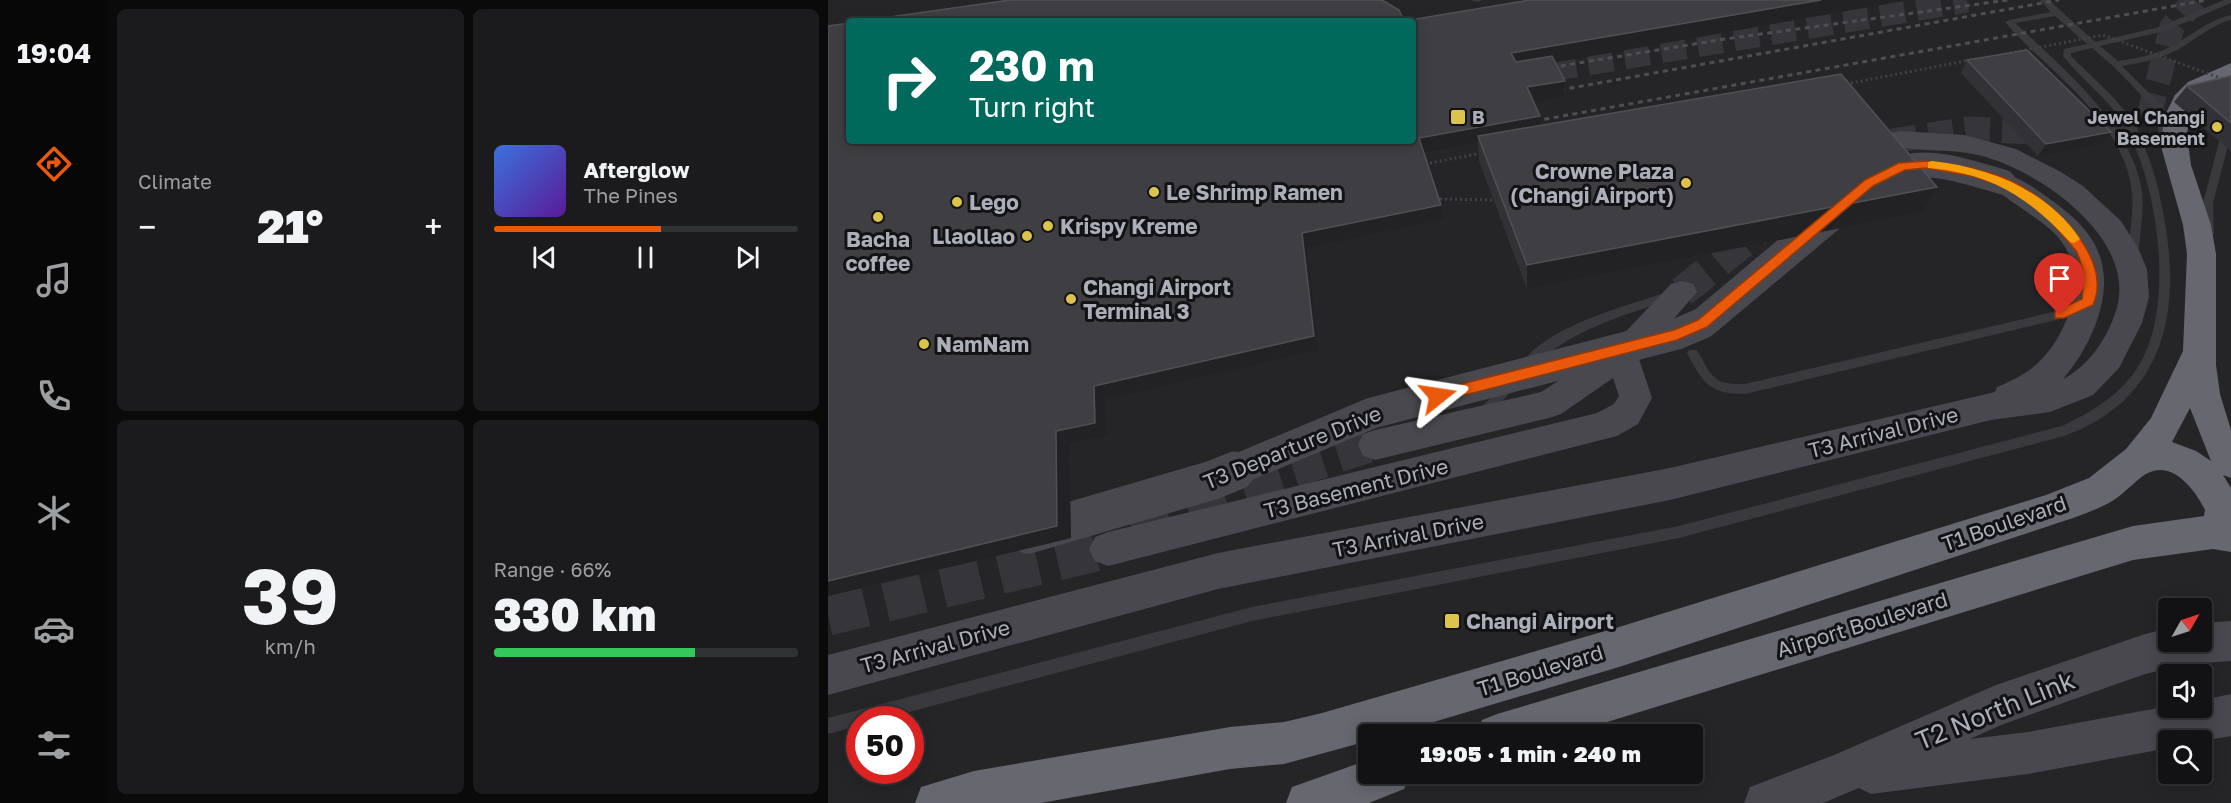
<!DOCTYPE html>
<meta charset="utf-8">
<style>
body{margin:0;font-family:"Golos Text",sans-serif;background:#1b1b1d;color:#f1f3f6;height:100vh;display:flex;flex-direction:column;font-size:22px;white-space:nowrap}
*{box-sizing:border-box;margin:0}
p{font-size:20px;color:#9c9ea0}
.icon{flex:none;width:33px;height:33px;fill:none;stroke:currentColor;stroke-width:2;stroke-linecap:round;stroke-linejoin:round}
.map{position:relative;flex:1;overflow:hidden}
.side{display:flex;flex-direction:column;gap:9px;padding:9px;background:#0a0a0b;width:720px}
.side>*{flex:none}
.hud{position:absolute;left:18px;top:18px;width:570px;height:126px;border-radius:6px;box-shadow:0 3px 15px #0003,0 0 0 2px #313234;background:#00695c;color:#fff;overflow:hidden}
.needle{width:39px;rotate:51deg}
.tools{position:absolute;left:1330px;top:598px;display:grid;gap:12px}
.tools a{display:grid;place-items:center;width:54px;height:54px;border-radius:6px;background:#121214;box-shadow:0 3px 15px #0003,0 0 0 2px #313234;font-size:30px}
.speed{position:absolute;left:18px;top:706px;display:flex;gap:12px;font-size:30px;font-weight:700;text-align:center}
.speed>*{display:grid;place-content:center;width:78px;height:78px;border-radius:50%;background:#121214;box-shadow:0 3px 15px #0003,0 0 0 2px #313234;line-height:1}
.speed .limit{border:9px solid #d22;background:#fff;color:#111}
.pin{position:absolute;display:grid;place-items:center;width:51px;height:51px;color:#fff;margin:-62px -26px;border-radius:50% 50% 50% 0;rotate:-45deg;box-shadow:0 0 6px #0007}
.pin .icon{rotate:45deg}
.me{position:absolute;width:66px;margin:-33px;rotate:75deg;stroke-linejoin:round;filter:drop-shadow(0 0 4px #0008)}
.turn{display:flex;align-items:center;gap:21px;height:126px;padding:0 24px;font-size:27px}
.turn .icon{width:78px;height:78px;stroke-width:2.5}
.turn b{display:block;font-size:42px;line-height:51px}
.big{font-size:45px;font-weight:800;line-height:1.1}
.side .card{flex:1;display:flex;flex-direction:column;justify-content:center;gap:9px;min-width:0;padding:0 21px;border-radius:9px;background:#1b1b1d}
.side .dial{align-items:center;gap:0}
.dial b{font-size:78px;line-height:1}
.song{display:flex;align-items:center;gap:18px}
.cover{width:72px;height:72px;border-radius:9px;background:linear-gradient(135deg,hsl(220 70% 55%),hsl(270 70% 35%))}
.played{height:6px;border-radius:3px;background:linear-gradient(90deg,#ea580c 55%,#313234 55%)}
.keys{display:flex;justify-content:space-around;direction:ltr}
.heat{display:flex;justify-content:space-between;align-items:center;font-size:33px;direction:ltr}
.charge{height:9px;border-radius:4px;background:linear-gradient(90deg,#34c759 66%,#313234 0)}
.side .tiles{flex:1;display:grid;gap:9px;grid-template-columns:repeat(2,1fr)}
.trip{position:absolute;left:530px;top:724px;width:345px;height:60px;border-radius:6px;background:#121214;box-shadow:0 3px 15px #0003,0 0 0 2px #313234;font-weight:800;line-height:60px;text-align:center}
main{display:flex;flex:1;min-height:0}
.tab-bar{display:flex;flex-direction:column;width:108px;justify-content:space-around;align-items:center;background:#070708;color:#9c9ea0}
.tab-bar .icon{width:42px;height:42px}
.tab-bar .selected{color:#ea580c}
.tab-bar b{font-size:27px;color:#f1f3f6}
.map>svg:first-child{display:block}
</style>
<main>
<nav class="tab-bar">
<b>19:04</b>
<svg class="icon selected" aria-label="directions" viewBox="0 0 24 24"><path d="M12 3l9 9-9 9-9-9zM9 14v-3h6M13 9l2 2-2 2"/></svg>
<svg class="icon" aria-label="music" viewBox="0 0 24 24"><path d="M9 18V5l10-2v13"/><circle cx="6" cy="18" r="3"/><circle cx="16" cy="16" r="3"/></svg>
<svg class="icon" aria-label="phone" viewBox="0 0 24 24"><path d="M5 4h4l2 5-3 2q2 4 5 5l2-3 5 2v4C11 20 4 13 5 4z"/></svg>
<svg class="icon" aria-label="climate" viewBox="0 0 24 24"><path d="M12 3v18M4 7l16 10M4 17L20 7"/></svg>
<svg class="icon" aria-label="car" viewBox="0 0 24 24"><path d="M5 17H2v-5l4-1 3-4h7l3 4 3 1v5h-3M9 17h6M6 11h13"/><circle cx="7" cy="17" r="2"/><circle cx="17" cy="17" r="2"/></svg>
<svg class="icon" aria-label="filters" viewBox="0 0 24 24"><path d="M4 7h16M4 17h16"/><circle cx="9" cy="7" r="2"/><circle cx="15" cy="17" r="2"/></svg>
</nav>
<section class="side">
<div class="tiles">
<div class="card"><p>Climate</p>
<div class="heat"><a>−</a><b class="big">21°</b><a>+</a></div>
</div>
<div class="card">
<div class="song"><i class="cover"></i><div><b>Afterglow</b><p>The Pines</p></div></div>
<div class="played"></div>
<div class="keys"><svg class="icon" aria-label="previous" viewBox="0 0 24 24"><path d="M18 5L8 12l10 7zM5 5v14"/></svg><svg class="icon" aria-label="pause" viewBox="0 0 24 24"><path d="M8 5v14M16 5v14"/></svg><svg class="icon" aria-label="next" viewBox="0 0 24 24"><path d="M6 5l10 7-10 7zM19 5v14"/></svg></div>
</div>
<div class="card dial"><b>39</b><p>km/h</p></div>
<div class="card"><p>Range · 66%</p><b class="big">330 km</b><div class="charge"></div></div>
</div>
</section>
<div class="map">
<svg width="1403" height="803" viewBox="0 0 1403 803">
<rect width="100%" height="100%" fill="#18181a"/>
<!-- built -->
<path fill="#252427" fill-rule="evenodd" d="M0,0H1403V803H0ZM21,21H585V141H21ZM1341,609H1374V642H1341ZM1341,675H1374V708H1341ZM32,720H82V771H32ZM540,735H864V774H540ZM1341,741H1374V774H1341Z"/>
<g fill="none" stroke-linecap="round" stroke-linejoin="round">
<!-- secondary-tunnel-far2 -->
<g stroke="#36363a" stroke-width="25" stroke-dasharray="25 12" stroke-linecap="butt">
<path d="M687,75L1139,0"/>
<path d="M1064,141L1141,129L1242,134L1313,122L1321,116L1344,27L1367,0"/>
</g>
<!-- secondary-tunnel-far1 -->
<g stroke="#36363a" stroke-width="31" stroke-dasharray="31 16" stroke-linecap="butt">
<path d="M854,292L941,221"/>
<path d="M466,472L547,445"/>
</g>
<!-- secondary-tunnel -->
<g stroke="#36363a" stroke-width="39" stroke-dasharray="39 20" stroke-linecap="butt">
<path d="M302,521L354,510L470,471"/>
<path d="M0,616L280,549"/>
</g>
<!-- path -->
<path stroke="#404045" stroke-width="3" stroke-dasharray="2 3" stroke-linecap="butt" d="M607,199L667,200"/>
<!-- lane -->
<g fill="#3a3a3e" fill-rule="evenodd">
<path d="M642,0H654L650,2Z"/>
<path d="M1212,0H1221L1267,42L1331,27L1396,0H1403V3L1337,31L1272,46L1290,61C1305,59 1321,56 1336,50C1360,39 1377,21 1403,15V20C1383,25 1367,40 1349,50C1332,59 1313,63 1294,66L1333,105L1343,141L1341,143H1335L1333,141L1324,106L1285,66L1264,48L1243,53V56C1263,77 1287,95 1302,119C1322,151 1331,187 1337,223C1353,316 1334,401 1236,436L851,538L424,621L51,720H32V725L0,734V718L424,607L851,526L1234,426C1264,412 1293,395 1311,365C1348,306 1330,176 1293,120C1277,96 1253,79 1235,56L1236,49L1259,44L1227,16L1187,23C1233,66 1304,125 1314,191C1316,213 1312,235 1310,256L1305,260L1300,256C1301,235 1306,213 1304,192C1296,119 1220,72 1177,22L1181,20L1223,12Z"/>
<path d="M1403,113V134L1385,203L1386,234L1381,238L1376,234L1375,203L1398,116Z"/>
<path d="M840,292L845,296L844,299C791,317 745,329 703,368H695L693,365C716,327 800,305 840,292Z"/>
<path d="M1254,300L1258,301L1260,304L1258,307L1232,319L917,394C881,394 875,383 859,353L861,350H869C884,376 884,385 917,384L1229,311Z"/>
<path d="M682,380L686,382L688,385L686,388L659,418L655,419L651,418L649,414L651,410L678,382Z"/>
</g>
<!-- secondary -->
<g fill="#48484e" fill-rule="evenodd">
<path d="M1072,131L1136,135L1188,149L1233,172L1255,186L1293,221L1310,248L1319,269L1321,297L1314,323L1291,368L1265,395L1222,412L1163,420L842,500L390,589L0,695V655L390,553L842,468L1167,392L1169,387C1185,380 1200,373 1212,361C1243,330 1261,271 1229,236C1213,218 1170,196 1162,182L1165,175L1175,173C1193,178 1209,189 1223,200C1245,215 1269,237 1274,264C1283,303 1260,350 1235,379C1263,365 1283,333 1290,303C1304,234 1207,168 1150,155C1121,148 1091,153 1063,145L1059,139L1063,133Z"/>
<path d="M854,281L865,284L869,292L811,359L824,398L810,424L789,436L280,566L267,561L261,549L267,537L280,532L769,413L786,404L791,396L785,378L733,414L721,418L547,460L535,456L530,445L535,434L547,430L713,392L783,347L843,284Z"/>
<path d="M1403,621V661L1359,664L1317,674L1173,725L1142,739L1200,732L1341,706V708H1374V700L1403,694V736L1374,741H1341V748L1200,774L1043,794L1031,788L995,803H916L922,787L1006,755L1168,685L1317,634L1341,628V642H1374V623Z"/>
</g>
<!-- highway -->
<g fill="#66676f" fill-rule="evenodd">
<path d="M1403,63V79L1377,93L1367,104L1361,119L1359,135L1363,165L1383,225L1388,254V365L1392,394L1403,430V478L1395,475L1403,488V552L1385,549L1305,560L737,735H648L654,720L669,714L1305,526L1376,516L1377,510C1368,491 1345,460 1320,473C1309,478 1294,497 1279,504C1260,514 1238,520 1218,527L791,667L562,735H540V741L456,764L402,769L213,803H87L93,787L146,771L402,727L456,722L494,713L791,627L1218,495L1261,478L1298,449L1323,418L1355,351L1359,254L1355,225L1334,150L1335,119L1347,95L1360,82ZM1362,408L1383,461L1368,451L1344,442Z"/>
<path d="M540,760V774H583L576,789L541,803H458L464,787Z"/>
</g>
<!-- rail -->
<g stroke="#4d4d53" stroke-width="3" stroke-dasharray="5 4.5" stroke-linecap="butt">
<path d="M714,69L897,39L1180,0"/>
<path d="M732,90L1231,0"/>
<path d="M707,121L1379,0"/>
</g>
<!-- path-bridge -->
<g stroke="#404045" stroke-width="3" stroke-dasharray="2 3" stroke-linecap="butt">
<path d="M1177,54L1275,35L1403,82"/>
<path d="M1018,84L1143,60"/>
<path d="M597,164L654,153"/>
</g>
<!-- secondary-bridge-far2 -->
<path stroke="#48484e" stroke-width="25" d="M1010,209C1077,153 1094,158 1175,182"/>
<!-- secondary-bridge-far1 -->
<path stroke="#48484e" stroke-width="31" d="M403,472L544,413L849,334L875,323L1012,208"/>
<!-- secondary-bridge -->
<path stroke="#48484e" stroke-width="39" d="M200,534L385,480L407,471"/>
</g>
<!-- wall -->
<g fill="#323135">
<path d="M702,0H1081L727,62L737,81L736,97L706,102L712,116V125L1109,187L1095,212L699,289L651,161L650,143L596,154L615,220L479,248L491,350L277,400L279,436L241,444L243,538L0,596V26L576,21Z"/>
<path d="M1139,60L1283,132L1273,145L1210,156L1133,73Z"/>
<path d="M1403,76V151L1346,102L1359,86Z"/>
</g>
<!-- shaded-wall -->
<g fill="#222224">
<path d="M993,0H1081L684,70L683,53Z"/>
<path d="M737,81L736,97L699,104V87Z"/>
<path d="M712,116V132L650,136V143L593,154L591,138Z"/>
<path d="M1283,132L1273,145L1210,156L1218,144Z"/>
<path d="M1109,187L1095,212L699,289V265Z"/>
<path d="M613,205L615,220L479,248L491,350L277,400L279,436L241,444L243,538L0,596V581L228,431L266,386L474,233Z"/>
</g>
<!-- building -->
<g fill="#3f3f43" stroke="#505055" stroke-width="1.5">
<path d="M182,0H554L571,10L576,21L702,0H993L683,53L688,62L724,56L737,81L699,87L712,116L591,138L613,205L474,233L486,336L266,386L267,423L228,431L229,526L0,581V26L21,23V141H585V21H33Z"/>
<path d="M1199,50L1283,132L1218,144L1139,60Z"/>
<path d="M1013,74L1109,187L699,265L650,136Z"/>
<path d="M1403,76V123L1359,86Z"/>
</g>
<!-- route -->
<path fill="#ea580c" stroke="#983908" stroke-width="1.5" d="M1098,161C1125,165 1153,168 1179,179C1219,196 1287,256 1265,305L1236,318H1227V311L1254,299L1256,273L1249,252L1217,215L1195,198L1171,185L1148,177L1098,168L1077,170L1045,186L879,327L849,340L610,402L603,396L610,390L846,330L870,320L1037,180L1071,163Z"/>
<!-- slow -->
<path fill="#f59e0b" d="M1104,161C1160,167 1220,190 1252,239L1246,243L1242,242C1208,205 1174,180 1124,171C1116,169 1108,169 1100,168V162Z"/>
<!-- markers -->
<g fill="#dcc34d" stroke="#131315" stroke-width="2">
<rect x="622" y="109" width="16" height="16" rx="3"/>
<circle cx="1389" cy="127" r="6"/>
<circle cx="858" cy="183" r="6"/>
<circle cx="326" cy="192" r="6"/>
<circle cx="129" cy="202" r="6"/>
<circle cx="50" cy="217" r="6"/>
<circle cx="220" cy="226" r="6"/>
<circle cx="199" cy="236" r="6"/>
<circle cx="243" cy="299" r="6"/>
<circle cx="96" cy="344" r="6"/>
<rect x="616" y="613" width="16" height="16" rx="3"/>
</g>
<g text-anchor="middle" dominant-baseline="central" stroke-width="6" stroke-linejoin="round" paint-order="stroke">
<!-- far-poi labels -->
<g font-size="18" font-weight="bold" fill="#acaeb8" stroke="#131315" text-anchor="start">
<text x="644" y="117">B</text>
<text x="1377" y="117" text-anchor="end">Jewel Changi<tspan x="1377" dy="21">Basement</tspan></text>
</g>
<!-- poi labels -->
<g font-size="21" font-weight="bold" fill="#acaeb8" stroke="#131315" text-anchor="start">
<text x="846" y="171" text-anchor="end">Crowne Plaza<tspan x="846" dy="24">(Changi Airport)</tspan></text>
<text x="338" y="192">Le Shrimp Ramen</text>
<text x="141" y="202">Lego</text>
<text x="232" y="226">Krispy Kreme</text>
<text x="187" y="236" text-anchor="end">Llaollao</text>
<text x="50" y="239" text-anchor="middle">Bacha<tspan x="50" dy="24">coffee</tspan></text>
<text x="255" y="287">Changi Airport<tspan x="255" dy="24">Terminal 3</tspan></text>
<text x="108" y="344">NamNam</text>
<text x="638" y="621">Changi Airport</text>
</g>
<!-- street labels -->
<g font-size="21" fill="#acaeb8" stroke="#131315">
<text transform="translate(1055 432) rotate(-14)">T3 Arrival Drive</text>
<text transform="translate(464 447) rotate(-22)">T3 Departure Drive</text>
<text transform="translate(528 488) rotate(-14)">T3 Basement Drive</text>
<text transform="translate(1176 523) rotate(-19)">T1 Boulevard</text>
<text transform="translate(580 535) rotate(-11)">T3 Arrival Drive</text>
<text transform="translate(1034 624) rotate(-17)">Airport Boulevard</text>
<text transform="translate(107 646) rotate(-15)">T3 Arrival Drive</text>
<text transform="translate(712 670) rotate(-17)">T1 Boulevard</text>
</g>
<!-- near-street labels -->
<g font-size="26" fill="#acaeb8" stroke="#131315">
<text transform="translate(1167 710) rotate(-22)">T2 North Link</text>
</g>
</g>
</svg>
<div class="tools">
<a><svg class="needle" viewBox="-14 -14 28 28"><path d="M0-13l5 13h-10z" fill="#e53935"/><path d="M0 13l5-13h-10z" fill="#9c9ea0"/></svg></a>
<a><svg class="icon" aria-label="sound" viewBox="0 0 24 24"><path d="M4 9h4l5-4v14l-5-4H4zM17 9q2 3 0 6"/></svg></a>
<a><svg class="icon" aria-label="search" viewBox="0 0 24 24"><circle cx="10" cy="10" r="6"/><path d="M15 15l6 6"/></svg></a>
</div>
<div class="speed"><div class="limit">50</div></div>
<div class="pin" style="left:1232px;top:315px;background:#d93025"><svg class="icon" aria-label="arrive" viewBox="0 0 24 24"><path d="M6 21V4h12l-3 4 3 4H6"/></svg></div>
<svg class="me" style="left:610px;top:396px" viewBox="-20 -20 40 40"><path d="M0-17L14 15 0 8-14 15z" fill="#ea580c" stroke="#fff" stroke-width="4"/></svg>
<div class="trip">19:05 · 1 min · 240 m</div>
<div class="hud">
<div class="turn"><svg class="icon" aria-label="right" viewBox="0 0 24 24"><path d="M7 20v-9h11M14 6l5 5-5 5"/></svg><div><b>230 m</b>Turn right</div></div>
</div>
</div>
</main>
